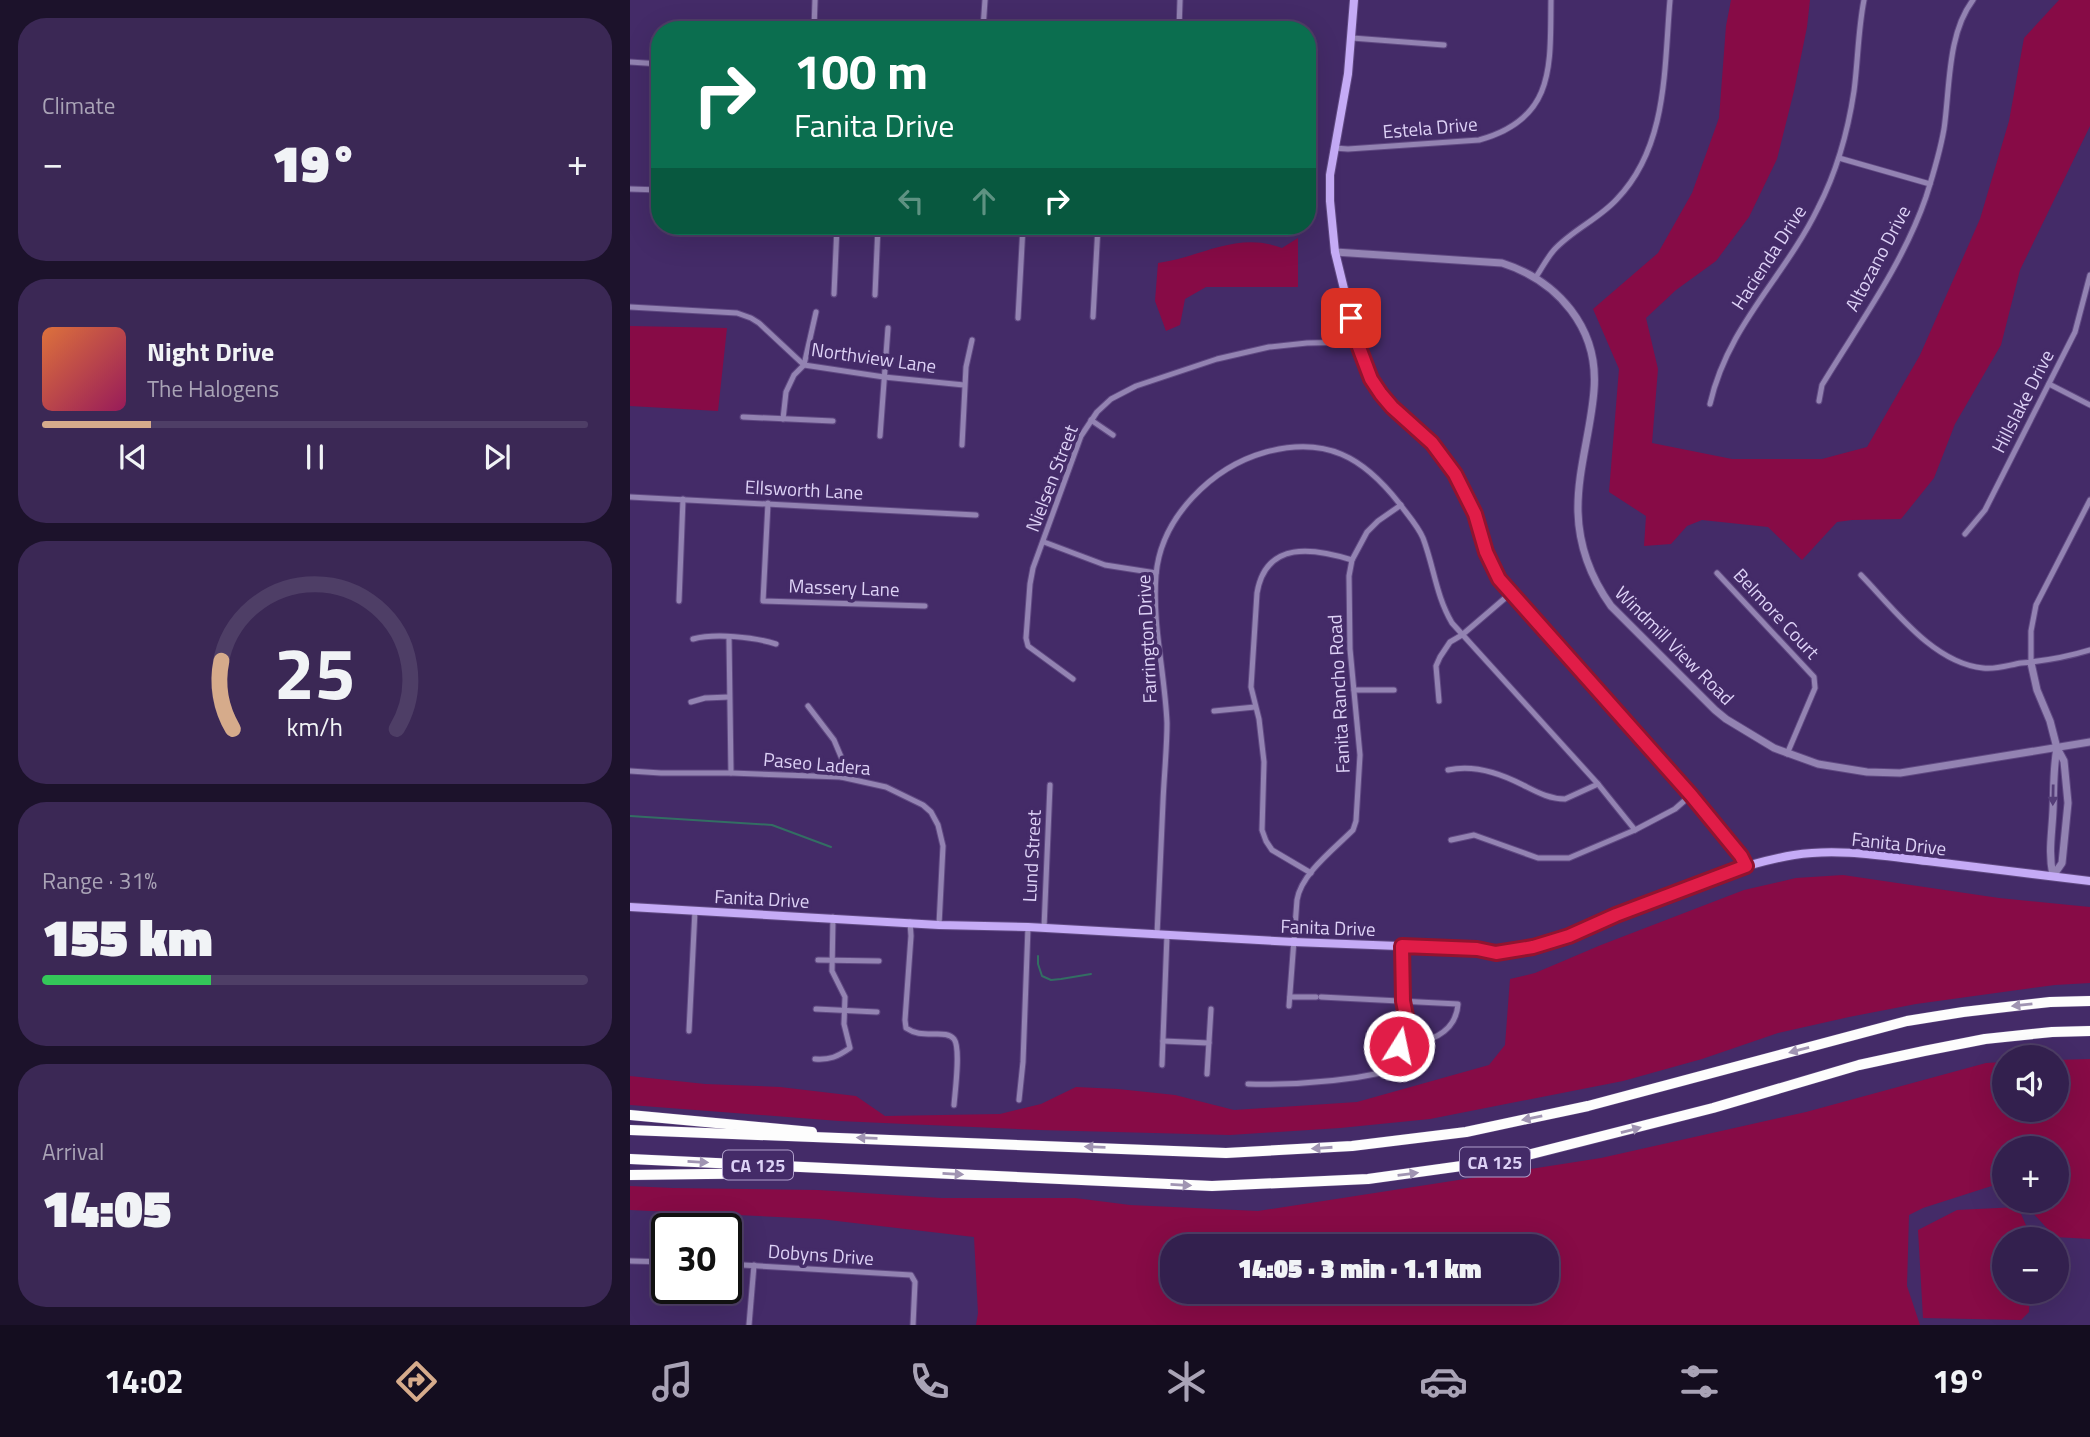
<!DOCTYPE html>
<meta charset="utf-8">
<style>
body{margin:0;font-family:"Titillium Web",sans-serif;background:#3b2855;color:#f1f3f6;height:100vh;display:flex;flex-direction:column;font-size:26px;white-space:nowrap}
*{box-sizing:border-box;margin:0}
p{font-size:23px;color:#a9a3b6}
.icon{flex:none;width:38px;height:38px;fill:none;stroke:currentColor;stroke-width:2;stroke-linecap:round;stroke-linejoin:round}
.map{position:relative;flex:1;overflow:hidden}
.sheet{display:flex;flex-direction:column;gap:18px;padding:18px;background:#1c122b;width:630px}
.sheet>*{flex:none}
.banner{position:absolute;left:21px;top:21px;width:665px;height:214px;border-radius:28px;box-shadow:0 7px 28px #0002,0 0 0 2px #4e3e66;background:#0b6e4f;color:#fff;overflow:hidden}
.controls{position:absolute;left:1362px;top:1045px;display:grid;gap:14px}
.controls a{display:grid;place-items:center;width:77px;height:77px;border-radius:50%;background:#33204e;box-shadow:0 7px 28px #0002,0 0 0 2px #4e3e66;font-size:35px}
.speed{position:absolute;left:21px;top:1213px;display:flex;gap:14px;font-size:35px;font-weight:700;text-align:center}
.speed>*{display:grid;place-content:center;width:91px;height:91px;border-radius:50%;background:#33204e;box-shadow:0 7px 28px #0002,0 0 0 2px #4e3e66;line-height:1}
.speed .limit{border:4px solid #111;border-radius:10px;background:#fff;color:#111}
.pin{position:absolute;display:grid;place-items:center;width:60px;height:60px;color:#fff;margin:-30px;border-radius:14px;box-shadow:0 4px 10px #0006}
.me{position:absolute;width:77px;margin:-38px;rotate:10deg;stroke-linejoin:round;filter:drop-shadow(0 0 5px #0008)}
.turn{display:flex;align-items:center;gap:24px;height:147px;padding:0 28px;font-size:32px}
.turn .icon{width:91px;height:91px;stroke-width:2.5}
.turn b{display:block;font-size:49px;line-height:60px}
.lanes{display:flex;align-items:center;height:66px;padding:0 28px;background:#0003;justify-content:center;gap:35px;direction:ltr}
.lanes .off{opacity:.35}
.big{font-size:52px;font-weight:800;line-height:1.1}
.sheet .card{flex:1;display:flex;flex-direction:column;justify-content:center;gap:10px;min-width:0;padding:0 24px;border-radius:28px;background:#3b2855}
.sheet .dial{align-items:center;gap:0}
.dial svg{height:182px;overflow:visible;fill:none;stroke:#4e3e66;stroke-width:7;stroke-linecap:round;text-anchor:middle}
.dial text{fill:#f1f3f6;stroke:none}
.song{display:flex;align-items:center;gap:21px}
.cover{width:84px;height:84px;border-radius:10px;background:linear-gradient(135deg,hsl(20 70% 55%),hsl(330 70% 35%))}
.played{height:7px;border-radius:4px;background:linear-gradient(90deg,#d6ab8b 20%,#4e3e66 20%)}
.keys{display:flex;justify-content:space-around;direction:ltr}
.heat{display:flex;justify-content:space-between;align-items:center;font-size:38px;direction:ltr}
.charge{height:10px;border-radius:5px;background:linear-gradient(90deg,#34c759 31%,#4e3e66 0)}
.trip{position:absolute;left:530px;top:1234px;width:399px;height:70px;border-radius:28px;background:#33204e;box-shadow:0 7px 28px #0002,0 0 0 2px #4e3e66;font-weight:800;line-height:70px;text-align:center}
.menu{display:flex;height:112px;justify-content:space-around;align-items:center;background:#140d1f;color:#a9a3b6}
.menu .icon{width:49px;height:49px}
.menu .active{color:#d6ab8b}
.menu b{font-size:32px;color:#f1f3f6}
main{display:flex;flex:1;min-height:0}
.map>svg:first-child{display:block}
</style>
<main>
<section class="sheet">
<div class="card"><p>Climate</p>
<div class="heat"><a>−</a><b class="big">19°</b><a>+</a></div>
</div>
<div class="card">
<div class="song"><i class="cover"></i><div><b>Night Drive</b><p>The Halogens</p></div></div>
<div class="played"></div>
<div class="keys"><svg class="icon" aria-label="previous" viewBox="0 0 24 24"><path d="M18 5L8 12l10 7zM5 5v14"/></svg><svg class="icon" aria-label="pause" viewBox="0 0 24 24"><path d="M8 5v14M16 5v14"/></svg><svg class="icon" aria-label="next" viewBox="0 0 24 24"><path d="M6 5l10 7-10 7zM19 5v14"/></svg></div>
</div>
<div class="card dial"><svg viewBox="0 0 100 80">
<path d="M14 69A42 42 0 1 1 86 69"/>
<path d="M14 69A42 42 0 0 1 9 39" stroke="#d6ab8b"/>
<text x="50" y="56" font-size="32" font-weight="700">25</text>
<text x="50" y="72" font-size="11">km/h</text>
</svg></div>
<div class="card"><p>Range · 31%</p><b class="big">155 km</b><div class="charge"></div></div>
<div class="card"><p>Arrival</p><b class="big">14:05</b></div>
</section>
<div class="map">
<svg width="1460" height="1325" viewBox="0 0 1460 1325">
<rect width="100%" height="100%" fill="#442b68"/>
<!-- green -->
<g fill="#870b46" fill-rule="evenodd">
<path d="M1101,0H1180L1177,27L1164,91L1147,159L1119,217L1086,261L1046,290L1016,318L1028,369L1022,443L1102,459H1192L1237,447L1290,355L1350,219L1379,121L1394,38L1429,0H1460V126L1390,270L1371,345L1325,424L1304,478L1271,519L1222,520L1207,522L1172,560L1138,527L1072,520L1057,526L1041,544L1014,546L1016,516L979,492L989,369L963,309L1028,253L1062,193L1089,118L1096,26Z"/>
<path d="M668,238V287H576L555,299L550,325L536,331L525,301L528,263C572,257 607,231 652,248Z"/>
<path d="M0,326L97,328L88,411L0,406Z"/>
<path d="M1213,875L1369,898L1460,907V983L1425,985L1344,996L1286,1004L1219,1017L1148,1033L1072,1059L993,1081L800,1119L710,1128L600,1135L409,1130L209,1121L0,1105V1076L75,1084L150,1087L226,1096L255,1116L370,1114L411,1104L446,1087L488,1089L545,1095L604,1110L727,1102L859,1065L875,1045L880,979L905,973L971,945L1114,890L1166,878Z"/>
<path d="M1460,1059V1239L1425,1237L1392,1201L1426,1200V1148H1374V1182L1293,1208L1279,1215L1277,1286L1290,1325H346L348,1313L344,1237L190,1219L0,1210V1186L42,1188L188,1190L311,1198H445L500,1205L628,1211L971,1158L1176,1112L1356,1063L1374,1062V1110H1426V1060ZM917,1246V1292H542V1246Z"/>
<path d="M1388,1207L1402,1239H1374V1292H1400L1399,1312L1391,1320L1293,1318L1288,1230L1327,1210Z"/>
</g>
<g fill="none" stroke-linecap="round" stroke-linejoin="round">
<!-- stream -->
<g stroke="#336e63" stroke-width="2">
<path d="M0,816L142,825L201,847"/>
<path d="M408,956V964L412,976L421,980L431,979L461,974"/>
</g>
<defs>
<g id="minor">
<path d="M292,26L354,30"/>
<path d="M353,29L355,0"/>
<path d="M184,30L185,0"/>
<path d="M549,30L550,0"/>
<path d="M722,38L814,45"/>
<path d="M0,62L30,64"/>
<path d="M677,65L680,66"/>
<path d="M677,129H680"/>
<path d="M704,148L718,149L849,140C926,119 920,65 921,0"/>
<path d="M1209,158L1300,184"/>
<path d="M0,189L30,190"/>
<path d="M906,277C912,268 917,258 924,250C942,230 969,219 987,199C1038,146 1034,68 1040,0"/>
<path d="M204,294L207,226"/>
<path d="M245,295L248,226"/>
<path d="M0,307L107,313L121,318L129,323L174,365L254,377L334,385"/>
<path d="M463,317L468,226"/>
<path d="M388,318L393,226"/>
<path d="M1419,384L1460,405"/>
<path d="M1189,401L1192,385C1229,324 1273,264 1296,197C1303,175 1310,152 1314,129C1320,89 1317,34 1343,0"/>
<path d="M1080,404C1098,325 1154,278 1188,208C1207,171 1218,131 1224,91C1228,61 1228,30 1234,0"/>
<path d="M113,417L203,421"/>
<path d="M153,419L156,392L164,375L174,365L186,312"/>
<path d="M461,420L483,435"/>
<path d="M250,436L258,328"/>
<path d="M332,445L336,367L342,340"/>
<path d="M0,497L346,515"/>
<path d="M138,503L133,601L295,606"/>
<path d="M1335,534L1355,510L1445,332L1460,275"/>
<path d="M414,542L475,565L526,573"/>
<path d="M1087,573L1184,677L1185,688L1157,754"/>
<path d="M1231,575C1264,609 1303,663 1353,668C1365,670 1379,665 1391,663C1414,661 1437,657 1460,650"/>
<path d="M49,601L53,499"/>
<path d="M99,638L101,773"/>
<path d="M63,639C85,633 124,637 146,644"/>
<path d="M1401,663V631L1406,605L1460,500"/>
<path d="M443,679L398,646L396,638L400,584L403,568L451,436L467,412L481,399L506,386L587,359L639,347L677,343L727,342"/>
<path d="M724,690H764"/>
<path d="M809,701L806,666L810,657L820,642L832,635L881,593"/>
<path d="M61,702L75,698L99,697"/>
<path d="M178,706L204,740L212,759L211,777"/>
<path d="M584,711L625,707"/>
<path d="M818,770C844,764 870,773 893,785C907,792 919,799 935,799L968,784"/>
<path d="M0,771L31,773H101L211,777L256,787L293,805L301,812L308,825L313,846L309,925"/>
<path d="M821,840L844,835L908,858H939L1005,830L1045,809L1061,795"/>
<path d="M681,873L642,850L636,841L632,830L634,762L629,719L621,687L627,593C636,540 684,548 722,560"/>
<path d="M280,922L281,936L275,1020L276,1028C285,1034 292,1034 303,1034C310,1034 319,1033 324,1039C331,1048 325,1092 324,1105"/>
<path d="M414,928L420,785"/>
<path d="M527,935C529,891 531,846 533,802C534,776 537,749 537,723C535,674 522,624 526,575C531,517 582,467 636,452C696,436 733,457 769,503C777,514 788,526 793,538C804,567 806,596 822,623L968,784L1005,830"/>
<path d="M188,960L249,961"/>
<path d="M660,997H686"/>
<path d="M691,997L828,1004C826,1035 796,1043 769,1046"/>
<path d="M659,1006L667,900C671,874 704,849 723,830L726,821L730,755L720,649L719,576L722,560L737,532L748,521L771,505"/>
<path d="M186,1009L247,1012"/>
<path d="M59,1031L65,910"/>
<path d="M533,1041L579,1043"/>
<path d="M185,1059C200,1060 207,1057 220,1048L214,1024L215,997L202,971L203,917"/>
<path d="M532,1065L537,935"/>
<path d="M577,1074L581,1009"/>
<path d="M618,1084C664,1085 710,1082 756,1072L764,1060L776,1016L773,1001L772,946"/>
<path d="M389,1100L393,1062L398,927"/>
<path d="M1,1261L37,1262"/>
<path d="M96,1264L281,1275L285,1282L283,1325"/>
<path d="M119,1325L124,1265"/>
</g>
<g id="tertiary">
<path d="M705,252L872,263C928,281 969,328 964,390C961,431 947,471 948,512C949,547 961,578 981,606L1085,710L1096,719L1144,748L1188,764L1237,772L1270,773L1460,742"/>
<path d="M1401,663L1407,690L1420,721L1427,748L1434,761L1438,803L1432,863L1423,876"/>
<path d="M1423,876C1418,852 1422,834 1423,810C1424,789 1423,769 1427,748"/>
</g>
<g id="secondary">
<path d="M724,0L718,74L700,175V201L705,252L727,342L741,379L751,394L762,407L802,443L826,474L845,514L856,552L869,579L1061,795L1116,866"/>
<path d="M0,907L309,925L398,927L664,942L847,949C898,958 942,933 988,914C1044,891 1105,865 1164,855C1208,848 1253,856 1297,861C1351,868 1406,874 1460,881"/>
</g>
<g id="motorway">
<path d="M0,1115L182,1132"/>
<path d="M0,1130L596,1153L722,1146L836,1132L958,1106L1277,1021L1333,1012L1420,1002L1460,1001"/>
<path d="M0,1159L582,1186L738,1179L882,1159L1083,1108L1229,1065L1294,1051L1355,1039L1422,1032L1460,1031"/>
<path d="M0,1175L157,1173"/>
</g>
</defs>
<!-- minor casing -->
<use href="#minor" stroke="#604982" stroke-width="7"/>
<!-- tertiary casing -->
<use href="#tertiary" stroke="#604982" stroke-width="9"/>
<!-- secondary casing -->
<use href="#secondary" stroke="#604982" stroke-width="10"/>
<!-- motorway casing -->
<use href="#motorway" stroke="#604982" stroke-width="11"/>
<!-- minor -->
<use href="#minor" stroke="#9383b2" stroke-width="5"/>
<!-- tertiary -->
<use href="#tertiary" stroke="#9383b2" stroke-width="7"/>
<!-- secondary -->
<use href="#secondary" stroke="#c5abf6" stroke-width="8"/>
<!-- motorway -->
<use href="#motorway" stroke="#fdfdfd" stroke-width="10"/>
</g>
<!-- one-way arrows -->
<defs><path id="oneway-solid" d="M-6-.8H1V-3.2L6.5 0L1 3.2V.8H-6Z" transform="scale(1.75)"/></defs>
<use fill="#543d77" href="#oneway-solid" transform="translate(1423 795) rotate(91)"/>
<g fill="#a094b2">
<use href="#oneway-solid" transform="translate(1392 1005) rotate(174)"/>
<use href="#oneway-solid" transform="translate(1169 1050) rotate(165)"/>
<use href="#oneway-solid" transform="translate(902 1118) rotate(168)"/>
<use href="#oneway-solid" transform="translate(1001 1130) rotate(-15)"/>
<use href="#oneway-solid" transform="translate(237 1138) rotate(-178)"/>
<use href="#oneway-solid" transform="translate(465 1147) rotate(-178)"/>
<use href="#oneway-solid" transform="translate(692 1148) rotate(176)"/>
<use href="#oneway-solid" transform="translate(68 1162) rotate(3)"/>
<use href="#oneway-solid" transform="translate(323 1174) rotate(3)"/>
<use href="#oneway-solid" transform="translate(778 1174) rotate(-7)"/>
<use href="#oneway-solid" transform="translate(551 1185) rotate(3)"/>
</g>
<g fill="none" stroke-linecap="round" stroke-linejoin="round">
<defs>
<path id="route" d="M721,318L727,342L741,379L751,394L762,407L802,443L825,474L845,514L856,552L869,579L1061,795L1111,856L1116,866L986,915L939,936L903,947L866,953L847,949L772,946L773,1001L776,1016L769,1046"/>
</defs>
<!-- route casing -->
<use href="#route" stroke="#92132f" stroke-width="18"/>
<!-- route -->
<use href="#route" stroke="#e11d48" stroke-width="12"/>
</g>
<g text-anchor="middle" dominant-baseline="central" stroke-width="7" stroke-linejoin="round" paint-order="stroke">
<!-- shield labels -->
<g fill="#442b68" stroke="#af9fcb" stroke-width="2">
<rect x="830" y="1147.5" width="70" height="29" rx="5"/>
<rect x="93" y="1150.5" width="70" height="29" rx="5"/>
</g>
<g font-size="18" font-weight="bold" fill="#ddd1f6">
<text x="865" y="1162">CA 125</text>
<text x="128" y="1165">CA 125</text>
</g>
<!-- street labels -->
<g font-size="19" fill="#ddd1f6" stroke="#442b68">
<text transform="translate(800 127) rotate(-5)">Estela Drive</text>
<text transform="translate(1138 257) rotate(-57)">Hacienda Drive</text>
<text transform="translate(1247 258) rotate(-62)">Altozano Drive</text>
<text transform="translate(244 357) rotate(8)">Northview Lane</text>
<text transform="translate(1392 401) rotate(-63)">Hillslake Drive</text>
<text transform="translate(421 478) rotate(-69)">Nielsen Street</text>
<text transform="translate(174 489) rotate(3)">Ellsworth Lane</text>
<text transform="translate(214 587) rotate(2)">Massery Lane</text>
<text transform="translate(1147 613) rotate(47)">Belmore Court</text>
<text transform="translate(516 639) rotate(-93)">Farrington Drive</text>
<text transform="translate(1045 645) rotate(45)">Windmill View Road</text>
<text transform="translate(708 694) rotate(-93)">Fanita Rancho Road</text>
<text transform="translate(187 763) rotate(5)">Paseo Ladera</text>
<text transform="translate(1269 843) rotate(6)">Fanita Drive</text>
<text transform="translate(401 856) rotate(-87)">Lund Street</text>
<text transform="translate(132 898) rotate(3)">Fanita Drive</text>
<text transform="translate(698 927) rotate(2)">Fanita Drive</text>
<text transform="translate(191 1254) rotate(4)">Dobyns Drive</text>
</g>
</g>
</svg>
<div class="controls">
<a><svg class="icon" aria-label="sound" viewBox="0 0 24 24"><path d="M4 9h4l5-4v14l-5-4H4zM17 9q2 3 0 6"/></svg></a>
<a>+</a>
<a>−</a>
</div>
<div class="speed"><div class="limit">30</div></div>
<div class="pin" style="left:721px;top:318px;background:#d93025"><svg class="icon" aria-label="arrive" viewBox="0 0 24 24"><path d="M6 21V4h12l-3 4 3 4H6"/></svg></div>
<svg class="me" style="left:769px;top:1046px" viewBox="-20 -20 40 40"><circle r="17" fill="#e11d48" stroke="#fff" stroke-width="3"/><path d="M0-11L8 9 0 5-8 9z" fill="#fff"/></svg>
<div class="trip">14:05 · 3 min · 1.1 km</div>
<div class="banner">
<div class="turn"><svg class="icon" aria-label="right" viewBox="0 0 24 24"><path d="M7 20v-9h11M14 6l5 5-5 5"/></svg><div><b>100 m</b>Fanita Drive</div></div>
<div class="lanes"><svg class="icon off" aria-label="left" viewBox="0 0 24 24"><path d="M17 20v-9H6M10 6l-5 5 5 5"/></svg><svg class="icon off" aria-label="ahead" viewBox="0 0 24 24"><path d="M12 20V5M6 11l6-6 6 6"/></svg><svg class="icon" aria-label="right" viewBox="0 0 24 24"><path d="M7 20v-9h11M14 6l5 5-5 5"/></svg></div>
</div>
</div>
</main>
<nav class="menu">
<b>14:02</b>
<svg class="icon active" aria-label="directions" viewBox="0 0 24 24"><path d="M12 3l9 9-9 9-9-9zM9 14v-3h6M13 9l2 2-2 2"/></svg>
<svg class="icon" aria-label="music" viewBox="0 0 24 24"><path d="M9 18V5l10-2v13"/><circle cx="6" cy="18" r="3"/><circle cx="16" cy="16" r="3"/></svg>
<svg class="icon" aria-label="phone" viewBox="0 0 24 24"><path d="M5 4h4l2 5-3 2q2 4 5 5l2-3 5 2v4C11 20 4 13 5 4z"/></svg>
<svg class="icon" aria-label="climate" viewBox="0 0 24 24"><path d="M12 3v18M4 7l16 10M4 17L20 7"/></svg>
<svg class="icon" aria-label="car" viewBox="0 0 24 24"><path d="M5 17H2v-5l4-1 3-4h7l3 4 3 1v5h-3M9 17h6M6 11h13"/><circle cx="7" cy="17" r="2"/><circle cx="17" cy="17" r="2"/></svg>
<svg class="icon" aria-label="filters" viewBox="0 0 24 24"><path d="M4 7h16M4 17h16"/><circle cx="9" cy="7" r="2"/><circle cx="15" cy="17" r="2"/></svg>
<b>19°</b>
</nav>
